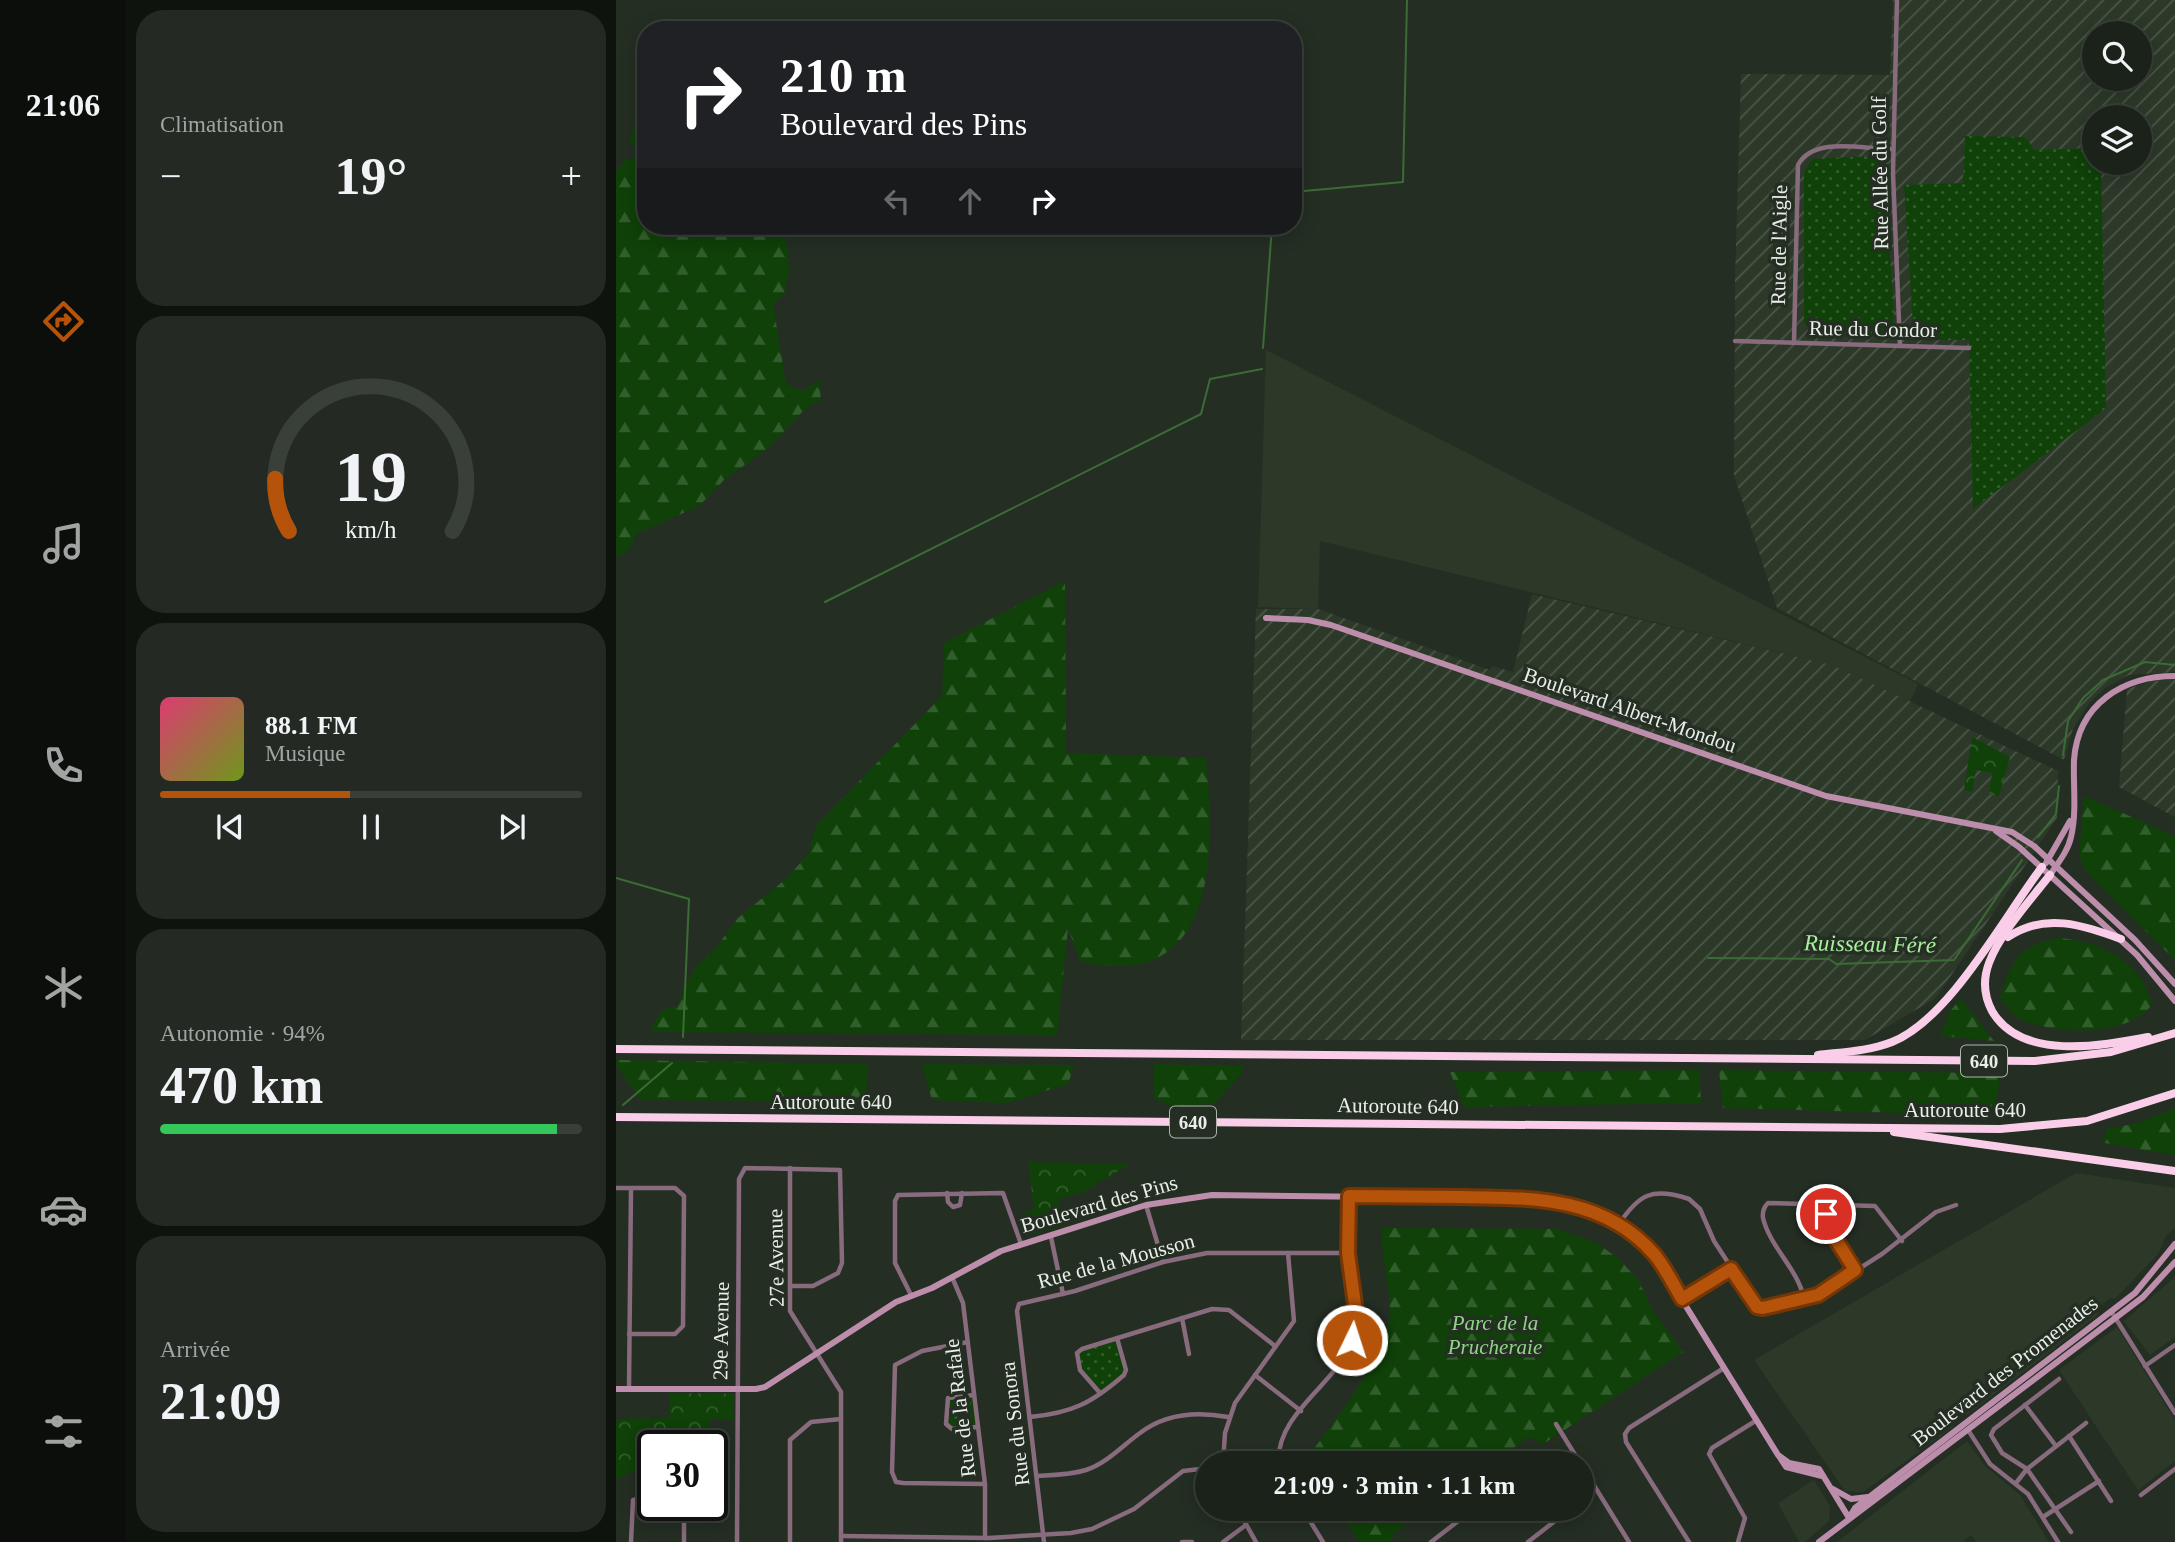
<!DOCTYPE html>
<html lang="fr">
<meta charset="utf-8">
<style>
body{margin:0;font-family:Georgia,serif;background:#242a23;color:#f1f3f6;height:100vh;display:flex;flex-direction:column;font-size:26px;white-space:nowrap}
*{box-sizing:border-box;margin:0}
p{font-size:23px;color:#a0a4a2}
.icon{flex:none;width:38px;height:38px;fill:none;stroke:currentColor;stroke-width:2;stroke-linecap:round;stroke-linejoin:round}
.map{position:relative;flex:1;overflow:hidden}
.panel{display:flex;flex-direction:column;gap:10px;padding:10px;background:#0f130e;width:490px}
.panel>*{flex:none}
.hud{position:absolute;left:21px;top:21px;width:665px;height:214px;border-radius:28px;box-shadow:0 4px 18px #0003,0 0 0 2px #393f39;background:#202124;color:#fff;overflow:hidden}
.tools{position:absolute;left:1466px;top:21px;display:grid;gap:14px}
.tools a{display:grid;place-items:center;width:70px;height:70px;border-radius:50%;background:#1b221a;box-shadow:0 4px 18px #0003,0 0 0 2px #393f39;font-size:35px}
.speed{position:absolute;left:21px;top:1430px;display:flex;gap:14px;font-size:35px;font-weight:700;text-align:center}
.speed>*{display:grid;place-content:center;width:91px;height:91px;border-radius:50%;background:#1b221a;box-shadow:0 4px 18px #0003,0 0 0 2px #393f39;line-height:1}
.speed .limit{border:4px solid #111;border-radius:10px;background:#fff;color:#111}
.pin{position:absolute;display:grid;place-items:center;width:60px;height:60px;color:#fff;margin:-30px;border:4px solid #fff;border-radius:50%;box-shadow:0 2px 7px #0007}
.me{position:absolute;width:77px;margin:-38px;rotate:4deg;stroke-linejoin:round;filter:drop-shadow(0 0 5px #0008)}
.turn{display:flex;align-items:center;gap:24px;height:147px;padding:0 28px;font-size:32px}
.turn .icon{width:91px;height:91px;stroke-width:2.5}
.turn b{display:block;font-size:49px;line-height:60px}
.lanes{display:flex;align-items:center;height:66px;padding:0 28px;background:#0003;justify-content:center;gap:35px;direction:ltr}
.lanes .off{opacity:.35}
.big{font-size:52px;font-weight:800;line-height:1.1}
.panel .card{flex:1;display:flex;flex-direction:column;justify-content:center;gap:10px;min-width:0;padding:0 24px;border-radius:28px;background:#242a23}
.panel .dial{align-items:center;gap:0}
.dial svg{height:182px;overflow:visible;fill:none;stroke:#393f39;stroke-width:7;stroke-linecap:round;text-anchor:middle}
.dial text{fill:#f1f3f6;stroke:none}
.song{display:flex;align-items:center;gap:21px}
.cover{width:84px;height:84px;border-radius:10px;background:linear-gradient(135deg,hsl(340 70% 55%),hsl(80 70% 35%))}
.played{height:7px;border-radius:4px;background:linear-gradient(90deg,#b45309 45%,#393f39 45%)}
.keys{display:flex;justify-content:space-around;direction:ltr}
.heat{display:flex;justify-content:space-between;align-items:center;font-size:38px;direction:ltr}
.charge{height:10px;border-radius:5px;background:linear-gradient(90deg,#34c759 94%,#393f39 0)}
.trip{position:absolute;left:579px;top:1451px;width:399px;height:70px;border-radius:35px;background:#1b221a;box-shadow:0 4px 18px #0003,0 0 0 2px #393f39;font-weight:800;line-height:70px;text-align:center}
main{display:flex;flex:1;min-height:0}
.tab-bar{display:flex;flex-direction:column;width:126px;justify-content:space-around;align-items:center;background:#0b0e0a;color:#a0a4a2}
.tab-bar .icon{width:49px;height:49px}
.tab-bar .selected{color:#b45309}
.tab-bar b{font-size:32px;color:#f1f3f6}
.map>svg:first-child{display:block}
</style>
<main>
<nav class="tab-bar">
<b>21:06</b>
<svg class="icon selected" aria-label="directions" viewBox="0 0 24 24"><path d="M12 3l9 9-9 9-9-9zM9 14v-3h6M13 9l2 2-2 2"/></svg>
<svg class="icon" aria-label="music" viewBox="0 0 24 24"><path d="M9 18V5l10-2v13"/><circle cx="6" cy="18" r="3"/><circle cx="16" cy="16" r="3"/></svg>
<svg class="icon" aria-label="phone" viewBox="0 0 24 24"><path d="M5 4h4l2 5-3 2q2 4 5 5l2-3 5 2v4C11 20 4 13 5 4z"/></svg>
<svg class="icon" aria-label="climate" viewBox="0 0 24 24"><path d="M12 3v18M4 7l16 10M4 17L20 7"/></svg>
<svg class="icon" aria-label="car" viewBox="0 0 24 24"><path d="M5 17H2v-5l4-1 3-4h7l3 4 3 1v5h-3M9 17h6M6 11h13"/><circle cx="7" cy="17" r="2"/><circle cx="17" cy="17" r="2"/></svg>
<svg class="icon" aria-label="filters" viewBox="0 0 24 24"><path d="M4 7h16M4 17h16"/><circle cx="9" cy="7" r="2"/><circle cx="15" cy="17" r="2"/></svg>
</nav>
<section class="panel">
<div class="card"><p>Climatisation</p>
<div class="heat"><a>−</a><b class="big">19°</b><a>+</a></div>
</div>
<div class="card dial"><svg viewBox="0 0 100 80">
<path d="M14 69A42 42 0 1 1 86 69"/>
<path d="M14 69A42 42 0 0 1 8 46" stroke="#b45309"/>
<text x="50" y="56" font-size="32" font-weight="700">19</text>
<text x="50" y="72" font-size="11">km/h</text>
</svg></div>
<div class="card">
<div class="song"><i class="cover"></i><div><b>88.1 FM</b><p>Musique</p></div></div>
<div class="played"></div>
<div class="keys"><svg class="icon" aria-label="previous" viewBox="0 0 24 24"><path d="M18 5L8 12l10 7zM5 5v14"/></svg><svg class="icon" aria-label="pause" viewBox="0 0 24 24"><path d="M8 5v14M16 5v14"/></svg><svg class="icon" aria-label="next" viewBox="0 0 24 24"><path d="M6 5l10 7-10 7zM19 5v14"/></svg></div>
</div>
<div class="card"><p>Autonomie · 94%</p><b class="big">470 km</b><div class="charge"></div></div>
<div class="card"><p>Arrivée</p><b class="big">21:09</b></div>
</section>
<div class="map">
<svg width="1559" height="1542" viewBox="0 0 1559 1542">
<defs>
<pattern id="industrial-furrows" width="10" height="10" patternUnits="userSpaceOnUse" patternTransform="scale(1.75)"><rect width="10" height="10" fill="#2c3929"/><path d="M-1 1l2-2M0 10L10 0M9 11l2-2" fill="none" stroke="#4b5648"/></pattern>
<pattern id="grass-dots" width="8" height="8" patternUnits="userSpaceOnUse" patternTransform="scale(1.75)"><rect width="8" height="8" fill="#0f4108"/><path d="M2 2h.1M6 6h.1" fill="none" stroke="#325d2c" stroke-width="1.8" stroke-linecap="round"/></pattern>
<pattern id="forest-firs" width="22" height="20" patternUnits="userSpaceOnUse" patternTransform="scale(1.75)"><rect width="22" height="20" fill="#0f4108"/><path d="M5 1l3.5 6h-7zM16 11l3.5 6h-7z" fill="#325d2c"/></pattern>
<pattern id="park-crowns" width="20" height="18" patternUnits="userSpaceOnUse" patternTransform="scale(1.75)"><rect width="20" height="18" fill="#0f4108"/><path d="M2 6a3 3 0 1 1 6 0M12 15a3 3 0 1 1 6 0" fill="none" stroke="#325d2c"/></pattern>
</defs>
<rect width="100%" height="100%" fill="#242e23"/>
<!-- built -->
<g fill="#2c3929">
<path d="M650,350L1302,684L1293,704L1216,665L704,541L702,609L642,607Z"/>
<path d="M1460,1173L1559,1188V1227L1550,1236L1542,1254L1499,1299L1494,1298L1484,1306L1482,1315L1367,1403L1352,1414L1347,1413L1337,1422L1336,1428L1247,1492L1229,1491L1138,1360Z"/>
<path d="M1559,1277V1337L1534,1355L1508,1321Z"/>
<path d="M1501,1327L1559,1420V1461L1522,1490L1443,1370Z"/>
<path d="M1351,1441L1369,1466L1404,1495L1433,1542H1360L1355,1535L1347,1542H1221Z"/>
<path d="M1198,1480L1214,1506L1213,1521L1189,1542H1183L1162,1503Z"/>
</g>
<!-- industrial -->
<g fill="url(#industrial-furrows)" fill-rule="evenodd">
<path d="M1277,0H1559V672L1513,675L1489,688L1473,703L1457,729L1448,760L1161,608L1118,475L1119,279L1125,74L1274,75ZM1479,33H1524V79H1479ZM1479,117H1524V163H1479Z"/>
<path d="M916,594L1216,665L1442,771L1441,818L1320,998L1249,1040H625L640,609H702L874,670L876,666L897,672Z"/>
<path d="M1559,679V817L1503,787L1511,689L1536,681Z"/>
</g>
<!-- grass -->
<g fill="url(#grass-dots)">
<path d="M1349,136L1410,137L1418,150L1479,148V163H1485L1490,408L1357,509L1353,340H1298L1288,185L1347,183Z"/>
<path d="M1259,156L1268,168L1278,315L1276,326L1261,337L1196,332L1188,322V172L1196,159Z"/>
<path d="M501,1338L509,1373L484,1393L464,1370L461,1359L466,1349Z"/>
<path d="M358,1395L362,1427L336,1429L330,1424L332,1398Z"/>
</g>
<!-- forest -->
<g fill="url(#forest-firs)">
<path d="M30,112V226H169L173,271L168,294L157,304L170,384L186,391L203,380L205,400L191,407L152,448L108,480L83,506L20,534L14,549L0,557V172L8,161L24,156L14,141L18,125Z"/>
<path d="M449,581L450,753L590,758C599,851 603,995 464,961L452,928L441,1035L39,1032L35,1026L47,1010L62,1006L69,986L82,964L96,953L122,918L171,878L193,853L199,827L326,696L328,643Z"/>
<path d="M1468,796L1559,836V960L1471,873L1463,857Z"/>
<path d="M1443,938C1484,941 1525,960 1536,1004C1516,1037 1438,1035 1407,1020C1396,1015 1390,1006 1384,997C1397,959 1401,946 1443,938Z"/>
<path d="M1345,999L1378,1041L1324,1036L1334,1011Z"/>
<path d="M0,1060L252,1064L250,1102L25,1100L0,1066Z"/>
<path d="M306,1064L458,1065L452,1084L391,1103L316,1100Z"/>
<path d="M538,1064L628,1066L625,1074L598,1104L555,1106L538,1098Z"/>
<path d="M1083,1070L1085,1103L848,1107L834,1072Z"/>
<path d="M1103,1070L1384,1073L1381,1102L1363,1115L1107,1108Z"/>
<path d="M1559,1108V1155L1489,1143L1487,1140L1491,1129L1522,1123Z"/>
<path d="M766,1228L942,1229L981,1243L1004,1260L1022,1280L1037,1311L1067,1352L927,1444L913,1437L876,1463H688C713,1427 776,1351 774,1309C773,1281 765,1256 766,1228Z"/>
<path d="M721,1509H811L778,1534L774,1542H744Z"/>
</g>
<!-- park -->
<g fill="url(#park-crowns)">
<path d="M1356,737L1394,757L1383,796L1373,794L1376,773L1360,770L1356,792L1348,790Z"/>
<path d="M412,1162L514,1164L469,1191L442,1199L449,1226L410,1236L406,1234L401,1218L418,1208Z"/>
<path d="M53,1393L118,1394V1419L94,1420V1445L37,1446V1471L15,1472L0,1480V1419L53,1418Z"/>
</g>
<!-- garden -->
<rect fill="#0f4108" x="44" y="1432" width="42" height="13"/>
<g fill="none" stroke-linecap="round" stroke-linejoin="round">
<!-- stream -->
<g stroke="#3b6c35" stroke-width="2">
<path d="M677,192L787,182L791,0"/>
<path d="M647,348L656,226"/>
<path d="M209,602L585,414L594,379L646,369"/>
<path d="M1447,755L1452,721L1467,698L1487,680L1529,662L1559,665"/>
<path d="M1422,837L1440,814L1443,786"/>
<path d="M0,878L73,899L67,1037"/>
<path d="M1092,958L1213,959L1220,964L1338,960L1406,860"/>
<path d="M7,1105L56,1063"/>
</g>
<!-- street -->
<g stroke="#886b7d" stroke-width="4.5">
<path d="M1281,0L1277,173L1284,346"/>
<path d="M1119,341L1353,348"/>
<path d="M1178,343L1182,165C1198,135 1249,150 1277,149"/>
<path d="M174,1168V1311L225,1392V1542"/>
<path d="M0,1188H59L68,1196L67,1326L59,1334H13"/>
<path d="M331,1193L332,1202L337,1207L344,1205L346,1193"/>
<path d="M1212,1203V1227L1239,1271"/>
<path d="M530,1205L547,1262"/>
<path d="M1003,1224C1023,1194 1036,1187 1073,1199L1084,1209L1098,1241L1141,1307L1147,1308L1202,1295L1266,1254L1320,1212L1340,1205"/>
<path d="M435,1237L447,1294"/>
<path d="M336,1277L347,1303L369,1484V1538"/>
<path d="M295,1295L279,1263V1201L282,1195L387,1193L405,1244"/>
<path d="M1188,1298C1181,1268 1154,1247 1147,1218C1146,1211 1148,1207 1152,1203L1259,1206L1286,1241"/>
<path d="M1066,1299L1115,1269"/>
<path d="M1495,1311L1559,1413"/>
<path d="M566,1318L573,1354"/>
<path d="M352,1342L306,1351L279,1365L276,1472L280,1482L287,1483L369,1484"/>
<path d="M1529,1366L1559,1345"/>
<path d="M639,1375L685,1411"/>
<path d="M1443,1379L1378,1429L1375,1435L1386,1453L1411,1469L1455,1532"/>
<path d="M13,1389L15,1189"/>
<path d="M484,1393L464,1370L461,1353L466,1349L596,1309L613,1310L659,1346"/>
<path d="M358,1395L332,1398L330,1424L336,1429L362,1427"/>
<path d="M1409,1405L1440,1446"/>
<path d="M414,1417C456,1413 476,1403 508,1375L510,1370L501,1338"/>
<path d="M940,1424L964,1463"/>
<path d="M1352,1430L1374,1464L1412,1494L1442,1542"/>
<path d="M1453,1436L1495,1501"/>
<path d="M607,1463L609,1433L619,1403L678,1321L672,1253"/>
<path d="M663,1463C659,1418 713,1387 732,1351C748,1321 735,1287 733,1256C731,1236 733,1216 733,1196"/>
<path d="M966,1466L1013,1542"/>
<path d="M421,1476C437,1475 454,1475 470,1470C491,1463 506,1446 524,1433C550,1413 580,1411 612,1417"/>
<path d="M1400,1483L1411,1469L1470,1423"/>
<path d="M1525,1495L1559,1469"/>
<path d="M68,1505V1542"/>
<path d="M621,1508L640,1542"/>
<path d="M686,1508L707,1542"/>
<path d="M1427,1517L1483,1481"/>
<path d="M225,1536L373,1538L455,1533L476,1529L518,1509L567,1471L592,1468"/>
<path d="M15,1542L17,1500L37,1497"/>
<path d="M121,1542L123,1179L129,1168L224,1170L226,1263L222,1273L197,1286H174"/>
<path d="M174,1542V1440L195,1422L225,1419"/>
<path d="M428,1542L401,1311L403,1304L459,1291L547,1262L591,1253H732"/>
<path d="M566,1542H576"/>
<path d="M607,1542L630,1525"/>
<path d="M815,1542L859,1508"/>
<path d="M912,1542L944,1517V1508"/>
<path d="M1073,1542L1010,1442L1009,1434L1013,1428L1108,1368"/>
<path d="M1122,1542L1129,1518L1093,1454L1096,1448L1141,1420"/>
</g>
<!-- secondary -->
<g stroke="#bd8eab" stroke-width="6">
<path d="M650,618L692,620L715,625L1210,796L1396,832L1418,846L1519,940L1559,984"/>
<path d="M1380,831L1403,847L1521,955L1559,1001"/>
<path d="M1430,863L1454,821"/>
<path d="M1434,875C1442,863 1452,851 1455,837C1461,812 1457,785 1458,760C1462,704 1507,676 1559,676"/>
<path d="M0,1389H140L149,1387L280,1302L316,1288L385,1251L530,1205L596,1195L938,1199L982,1213L1003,1224L1037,1253L1162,1455L1173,1463L1203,1469L1233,1518"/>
<path d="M1163,1456L1170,1467L1206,1476"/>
<path d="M1217,1489L1235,1499L1252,1497"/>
<path d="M1234,1516L1239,1508L1519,1293L1559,1244"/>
<path d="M1203,1542L1527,1297L1559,1262"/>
</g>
<!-- highway -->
<g stroke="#facee8" stroke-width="8">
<path d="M1434,875C1415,899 1383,935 1373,963C1367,979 1368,996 1376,1011C1405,1061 1485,1046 1532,1037"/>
<path d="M1392,937C1429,912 1466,925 1505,939"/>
<path d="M0,1049L1419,1061L1495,1052L1559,1033"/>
<path d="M1202,1055C1227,1052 1253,1051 1276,1042C1334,1019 1388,917 1426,867"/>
<path d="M0,1117L1384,1129L1471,1121L1559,1093"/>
<path d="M1278,1132L1559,1171"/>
</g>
</g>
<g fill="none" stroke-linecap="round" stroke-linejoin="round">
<defs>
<path id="route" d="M736,1340L740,1312L732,1253L733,1196C771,1196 808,1197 845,1197C916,1198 987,1196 1038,1254C1049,1267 1057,1284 1066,1299L1115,1269L1141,1307L1147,1308L1202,1295L1239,1270L1212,1227L1210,1214"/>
</defs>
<!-- route casing -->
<use href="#route" stroke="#753606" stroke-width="18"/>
<!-- route -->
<use href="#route" stroke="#b45309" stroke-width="12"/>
</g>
<g text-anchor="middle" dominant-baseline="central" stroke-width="7" stroke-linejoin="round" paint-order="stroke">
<!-- shield labels -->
<g fill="#242e23" stroke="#aeb5ad" stroke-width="2">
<rect x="1345" y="1045.5" width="46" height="31" rx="5"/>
<rect x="554" y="1106.5" width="46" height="31" rx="5"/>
</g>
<g font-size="19" font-weight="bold" fill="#e9efe8">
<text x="1368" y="1061">640</text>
<text x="577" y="1122">640</text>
</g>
<!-- street labels -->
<g font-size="21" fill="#e9efe8" stroke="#242e23">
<text transform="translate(1264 173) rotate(-91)">Rue Allée du Golf</text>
<text transform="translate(1163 245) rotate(-89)">Rue de l'Aigle</text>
<text transform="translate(1257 329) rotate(1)">Rue du Condor</text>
<text transform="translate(1014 710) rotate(19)">Boulevard Albert-Mondou</text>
<text x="215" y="1102">Autoroute 640</text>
<text transform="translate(782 1106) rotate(1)">Autoroute 640</text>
<text x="1349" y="1110">Autoroute 640</text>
<text transform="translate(483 1204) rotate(-16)">Boulevard des Pins</text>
<text transform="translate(160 1258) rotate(-91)">27e Avenue</text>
<text transform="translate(500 1261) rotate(-15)">Rue de la Mousson</text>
<text transform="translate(105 1331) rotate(-89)">29e Avenue</text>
<text transform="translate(1389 1371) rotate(-38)">Boulevard des Promenades</text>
<text transform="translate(344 1408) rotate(-97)">Rue de la Rafale</text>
<text transform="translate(399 1424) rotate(-97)">Rue du Sonora</text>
</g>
<!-- park labels -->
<g font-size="21" font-style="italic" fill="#8fd585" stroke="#242e23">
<text x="879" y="1323">Parc de la<tspan x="879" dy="24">Prucheraie</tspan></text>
</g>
<!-- water labels -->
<g font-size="23" font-style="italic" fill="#a8f09e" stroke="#242e23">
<text transform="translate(1254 944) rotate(1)">Ruisseau Féré</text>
</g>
</g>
</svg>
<div class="tools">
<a><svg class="icon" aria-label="search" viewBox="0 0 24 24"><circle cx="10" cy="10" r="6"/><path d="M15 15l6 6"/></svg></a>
<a><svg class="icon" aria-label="layers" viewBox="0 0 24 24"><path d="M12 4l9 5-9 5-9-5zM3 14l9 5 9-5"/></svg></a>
</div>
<div class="speed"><div class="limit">30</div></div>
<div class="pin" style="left:1210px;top:1214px;background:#d93025"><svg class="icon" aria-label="arrive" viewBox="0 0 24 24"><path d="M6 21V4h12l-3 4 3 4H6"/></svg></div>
<svg class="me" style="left:736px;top:1340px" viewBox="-20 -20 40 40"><circle r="17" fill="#b45309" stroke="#fff" stroke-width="3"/><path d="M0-11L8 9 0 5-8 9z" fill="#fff"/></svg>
<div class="trip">21:09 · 3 min · 1.1 km</div>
<div class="hud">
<div class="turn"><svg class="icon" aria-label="right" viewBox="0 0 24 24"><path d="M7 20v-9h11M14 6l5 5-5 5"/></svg><div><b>210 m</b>Boulevard des Pins</div></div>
<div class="lanes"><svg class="icon off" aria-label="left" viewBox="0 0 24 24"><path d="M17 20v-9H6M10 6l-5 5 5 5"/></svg><svg class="icon off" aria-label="ahead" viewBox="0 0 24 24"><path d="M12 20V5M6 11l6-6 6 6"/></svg><svg class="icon" aria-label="right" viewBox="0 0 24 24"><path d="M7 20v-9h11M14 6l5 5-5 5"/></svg></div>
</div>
</div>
</main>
